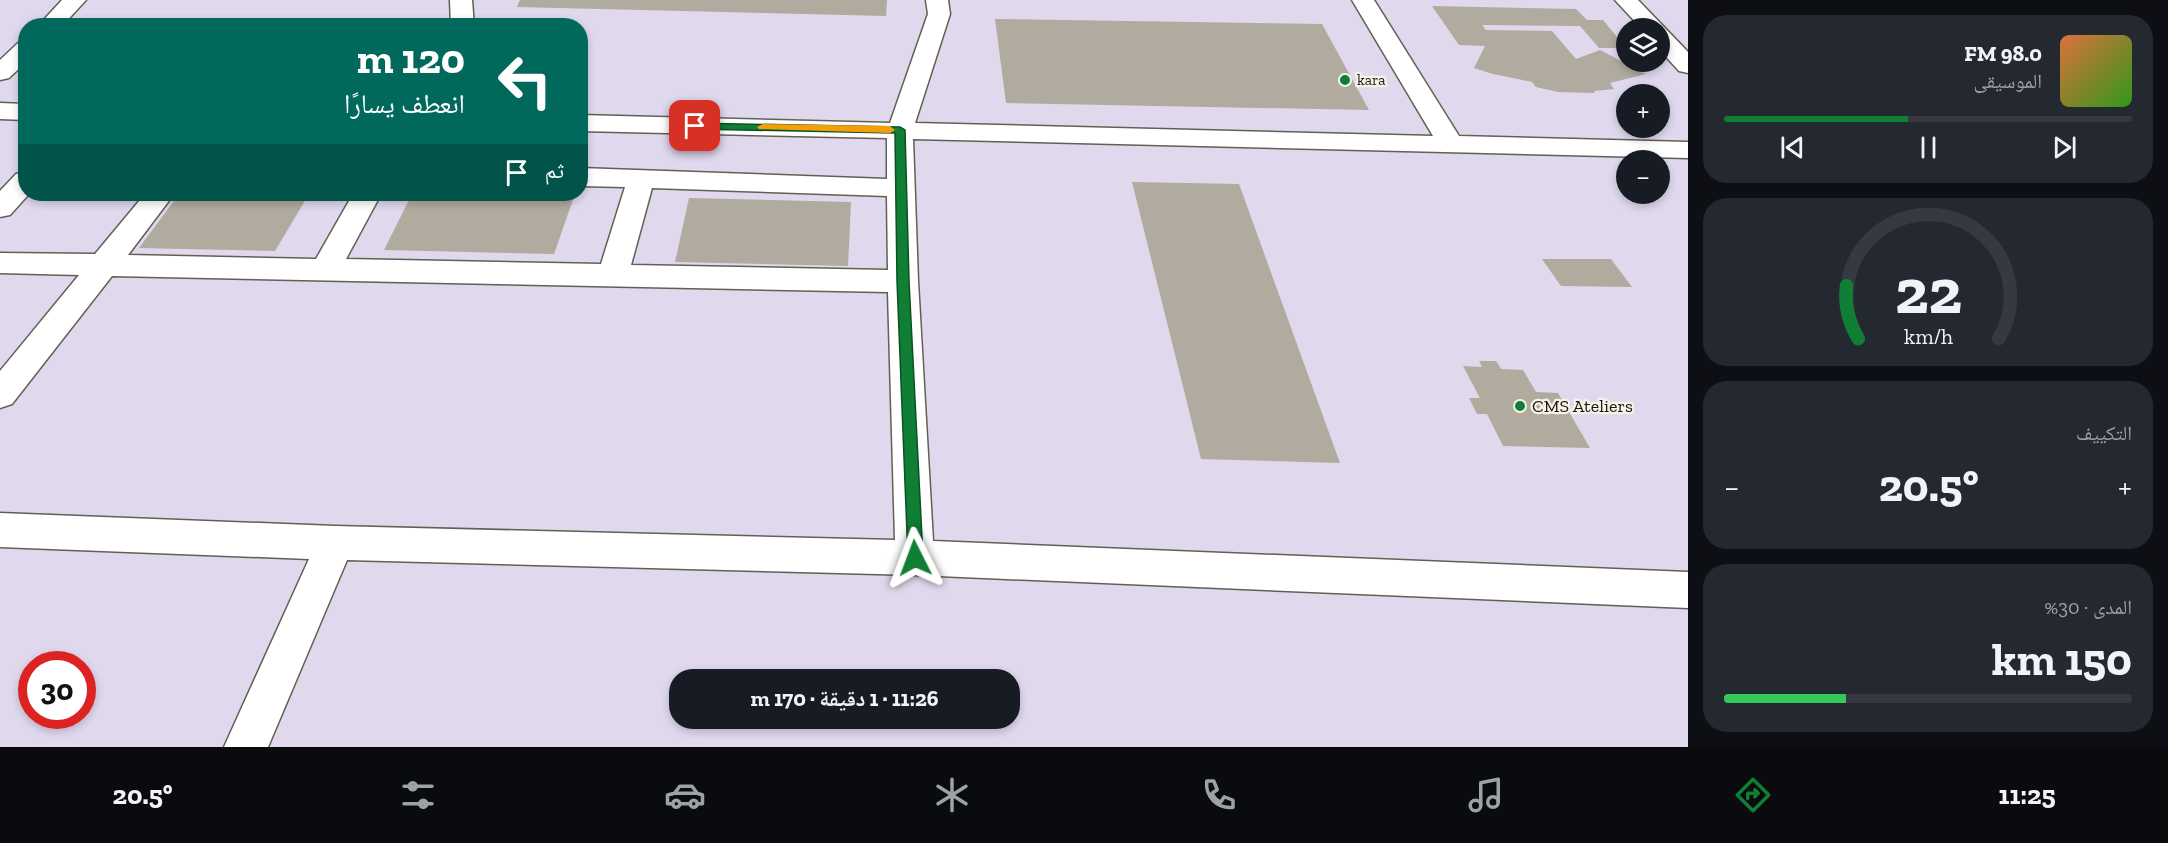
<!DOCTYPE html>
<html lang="ar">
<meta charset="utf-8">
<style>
body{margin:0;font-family:"Zilla Slab","Noto Naskh Arabic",serif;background:#242831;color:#f1f3f6;direction:rtl;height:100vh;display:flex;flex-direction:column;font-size:22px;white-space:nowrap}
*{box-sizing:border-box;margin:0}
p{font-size:20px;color:#9ea1a6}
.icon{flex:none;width:33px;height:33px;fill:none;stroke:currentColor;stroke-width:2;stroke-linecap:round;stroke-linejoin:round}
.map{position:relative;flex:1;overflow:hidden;direction:ltr}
.drawer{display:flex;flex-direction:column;gap:15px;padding:15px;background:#0d0f14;width:480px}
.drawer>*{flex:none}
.banner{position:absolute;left:18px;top:18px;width:570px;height:183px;border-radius:24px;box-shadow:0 3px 9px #0003;direction:rtl;background:#00695c;color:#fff;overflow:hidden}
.buttons{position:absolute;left:1616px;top:18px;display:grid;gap:12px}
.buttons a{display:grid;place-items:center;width:54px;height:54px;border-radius:50%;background:#171b24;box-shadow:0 3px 9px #0003;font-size:30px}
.speed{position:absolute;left:18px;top:651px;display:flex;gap:12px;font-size:30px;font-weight:700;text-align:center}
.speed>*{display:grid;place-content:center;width:78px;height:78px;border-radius:50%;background:#171b24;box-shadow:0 3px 9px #0003;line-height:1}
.speed .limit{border:9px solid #d22;background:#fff;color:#111}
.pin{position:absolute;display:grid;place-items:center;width:51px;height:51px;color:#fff;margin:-26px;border-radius:12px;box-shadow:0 3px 9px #0006}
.me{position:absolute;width:66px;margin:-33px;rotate:357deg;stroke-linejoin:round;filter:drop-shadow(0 0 4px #0008)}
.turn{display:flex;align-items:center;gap:21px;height:126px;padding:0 24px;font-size:27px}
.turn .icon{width:78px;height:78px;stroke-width:2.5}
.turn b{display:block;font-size:42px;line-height:51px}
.then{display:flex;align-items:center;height:57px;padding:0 24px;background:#0003;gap:12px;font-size:22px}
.big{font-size:45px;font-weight:700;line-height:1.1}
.drawer .tile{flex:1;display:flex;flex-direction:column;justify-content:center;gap:9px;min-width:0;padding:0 21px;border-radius:24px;background:#242831}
.drawer .dial{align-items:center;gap:0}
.dial svg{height:156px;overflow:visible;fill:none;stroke:#363941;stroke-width:7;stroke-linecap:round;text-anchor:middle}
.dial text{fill:#f1f3f6;stroke:none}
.song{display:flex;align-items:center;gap:18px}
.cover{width:72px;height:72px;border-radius:9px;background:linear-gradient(135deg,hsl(20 70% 55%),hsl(110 70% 35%))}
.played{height:6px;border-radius:3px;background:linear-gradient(90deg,#107e34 45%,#363941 45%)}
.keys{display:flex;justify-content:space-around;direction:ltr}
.heat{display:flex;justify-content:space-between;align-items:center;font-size:33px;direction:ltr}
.charge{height:9px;border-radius:4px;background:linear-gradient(90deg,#34c759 30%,#363941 0)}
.trip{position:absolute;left:669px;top:669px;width:351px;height:60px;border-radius:24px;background:#171b24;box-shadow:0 3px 9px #0003;font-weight:700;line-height:60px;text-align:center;direction:rtl}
.dock{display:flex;height:96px;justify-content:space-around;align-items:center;background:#090b0e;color:#9ea1a6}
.dock .icon{width:42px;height:42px}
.dock .current{color:#107e34}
.dock b{font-size:27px;color:#f1f3f6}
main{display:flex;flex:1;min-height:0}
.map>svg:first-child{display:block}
</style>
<main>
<section class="drawer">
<div class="tile">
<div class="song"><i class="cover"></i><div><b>98.0 FM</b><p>الموسيقى</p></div></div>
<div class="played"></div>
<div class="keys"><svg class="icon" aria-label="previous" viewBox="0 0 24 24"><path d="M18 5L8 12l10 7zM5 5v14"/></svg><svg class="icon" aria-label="pause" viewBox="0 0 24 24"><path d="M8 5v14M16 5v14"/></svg><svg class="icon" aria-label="next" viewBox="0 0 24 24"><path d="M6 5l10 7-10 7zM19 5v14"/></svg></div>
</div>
<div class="tile dial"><svg viewBox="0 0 100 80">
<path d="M14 69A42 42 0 1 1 86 69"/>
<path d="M14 69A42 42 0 0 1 8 42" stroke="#107e34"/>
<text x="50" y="56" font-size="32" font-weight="700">22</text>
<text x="50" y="72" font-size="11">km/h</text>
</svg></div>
<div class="tile"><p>التكييف</p>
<div class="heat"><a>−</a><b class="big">20.5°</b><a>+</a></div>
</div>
<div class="tile"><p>المدى · 30%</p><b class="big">150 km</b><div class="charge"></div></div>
</section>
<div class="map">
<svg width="1688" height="747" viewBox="0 0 1688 747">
<rect width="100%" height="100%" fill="#ece6da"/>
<!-- industrial -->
<path fill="#e0d8ed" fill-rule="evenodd" d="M0,0H1688V747H0ZM26,26H580V194H26ZM1626,28H1659V62H1626ZM1626,94H1659V128H1626ZM1626,160H1659V194H1626ZM32,664H82V716H32ZM680,680H1010V718H680Z"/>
<!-- building -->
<g fill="#b0aa9f">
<path d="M520,0H887L886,16L517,7Z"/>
<path d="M1432,6L1576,9L1587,20H1603L1626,48H1599L1580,26L1482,25L1486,30L1552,31L1576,59L1600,50L1646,74L1610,83L1614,89L1594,91L1595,93L1558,92L1536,87L1532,82L1493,74L1474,68L1485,46L1459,45Z"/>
<path d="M995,19L1322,24L1369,110L1006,103Z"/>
<path d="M1132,182L1239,184L1340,463L1201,459Z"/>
<path d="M179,194H309L275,251L139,248Z"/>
<path d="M412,194H575L554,254L384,250Z"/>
<path d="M689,198L851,202L848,266L675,262Z"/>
<path d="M1542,259H1611L1632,287L1561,286Z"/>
<path d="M1479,361H1496L1501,369L1523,370L1536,392L1558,393L1590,448L1503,446L1487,414H1477L1469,398H1480L1463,366L1482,367Z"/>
</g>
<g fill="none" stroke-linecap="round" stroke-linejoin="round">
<defs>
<g id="minor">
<path d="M62,0H86L62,26H38Z"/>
<path d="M450,0H472L474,26H451Z"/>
<path d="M926,0H948L950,14L915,123L1433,136L1352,0H1374L1459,136L1688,142V158L913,139L918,281L933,541L1688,572V608L915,575L347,560L268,747H224L309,559L0,547V513L335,526L895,540L888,292L112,276L12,404L0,408V371L79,275L0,273V253L95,254L145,194H174L128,255L316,259L353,194H381L346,259L601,264L625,187L580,186V168L887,179V138L580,131V115L890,123L928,14ZM652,188L887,196L888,270L631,265Z"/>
<path d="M26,41V62L9,78L0,80V60L18,43Z"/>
<path d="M0,103L26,104V120L0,119Z"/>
<path d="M26,171V194H29L10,215L0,217V191L16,174Z"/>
</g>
<path id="tertiary" d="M1615,0H1638L1688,52V73L1679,71L1659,49V28H1641Z"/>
</defs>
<!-- minor casing -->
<use href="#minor" stroke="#645f55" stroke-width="3"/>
<!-- tertiary casing -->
<use href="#tertiary" stroke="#645f55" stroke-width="3"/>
<!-- minor -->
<use href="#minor" fill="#fff" fill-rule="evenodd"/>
<!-- tertiary -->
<use href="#tertiary" fill="#fff" fill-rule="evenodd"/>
</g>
<!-- route -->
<path fill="#107e34" stroke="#0a5222" stroke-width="1.5" d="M691,123L900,127L905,130L909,281L923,558L921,564L915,566L910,564L908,558L897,281L895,133L695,129L691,128Z"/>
<!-- slow -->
<path fill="#f59e0b" d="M763,124L890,126L895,130L890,133L759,129L757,127Z"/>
<!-- markers -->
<g fill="#107e34" stroke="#f9f3e7" stroke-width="2">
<circle cx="1345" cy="80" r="6"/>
<circle cx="1520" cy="406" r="6"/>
</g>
<g text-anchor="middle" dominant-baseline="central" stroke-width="4.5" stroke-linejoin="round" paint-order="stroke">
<!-- far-poi labels -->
<g font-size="15" fill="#171511" stroke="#f9f3e7" text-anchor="start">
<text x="1357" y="80">kara</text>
</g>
<!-- poi labels -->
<g font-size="18" fill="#171511" stroke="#f9f3e7" text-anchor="start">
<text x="1532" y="406">CMS Ateliers</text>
</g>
</g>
</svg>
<div class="buttons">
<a><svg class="icon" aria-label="layers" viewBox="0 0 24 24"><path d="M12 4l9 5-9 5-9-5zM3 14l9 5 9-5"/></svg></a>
<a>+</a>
<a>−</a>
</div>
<div class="speed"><div class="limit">30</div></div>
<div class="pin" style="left:695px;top:126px;background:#d93025"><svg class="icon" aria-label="arrive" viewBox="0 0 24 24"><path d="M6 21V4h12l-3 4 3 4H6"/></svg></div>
<svg class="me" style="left:915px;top:558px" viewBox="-20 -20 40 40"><path d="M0-17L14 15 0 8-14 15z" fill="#107e34" stroke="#fff" stroke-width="4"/></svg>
<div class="trip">11:26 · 1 دقيقة · 170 m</div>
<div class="banner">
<div class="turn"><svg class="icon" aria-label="left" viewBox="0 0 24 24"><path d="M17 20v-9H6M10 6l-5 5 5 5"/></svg><div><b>120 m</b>انعطف يسارًا</div></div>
<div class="then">ثم<svg class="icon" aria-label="arrive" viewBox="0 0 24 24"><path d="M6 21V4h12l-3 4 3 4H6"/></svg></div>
</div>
</div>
</main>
<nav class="dock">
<b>11:25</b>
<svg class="icon current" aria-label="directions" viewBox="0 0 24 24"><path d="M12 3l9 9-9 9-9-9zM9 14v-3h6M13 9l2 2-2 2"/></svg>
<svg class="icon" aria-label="music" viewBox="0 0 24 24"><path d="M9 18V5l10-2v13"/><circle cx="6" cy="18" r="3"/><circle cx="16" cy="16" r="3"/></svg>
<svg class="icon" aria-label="phone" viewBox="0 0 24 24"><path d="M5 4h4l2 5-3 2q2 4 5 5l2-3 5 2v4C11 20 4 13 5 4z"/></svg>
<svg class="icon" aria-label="climate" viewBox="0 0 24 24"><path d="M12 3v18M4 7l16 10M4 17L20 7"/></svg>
<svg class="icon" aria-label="car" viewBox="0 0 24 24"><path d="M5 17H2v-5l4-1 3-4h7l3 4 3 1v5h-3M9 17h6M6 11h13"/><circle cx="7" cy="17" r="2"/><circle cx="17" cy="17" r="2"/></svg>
<svg class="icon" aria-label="filters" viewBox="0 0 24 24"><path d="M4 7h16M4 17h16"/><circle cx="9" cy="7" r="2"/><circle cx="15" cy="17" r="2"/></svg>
<b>20.5°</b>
</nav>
